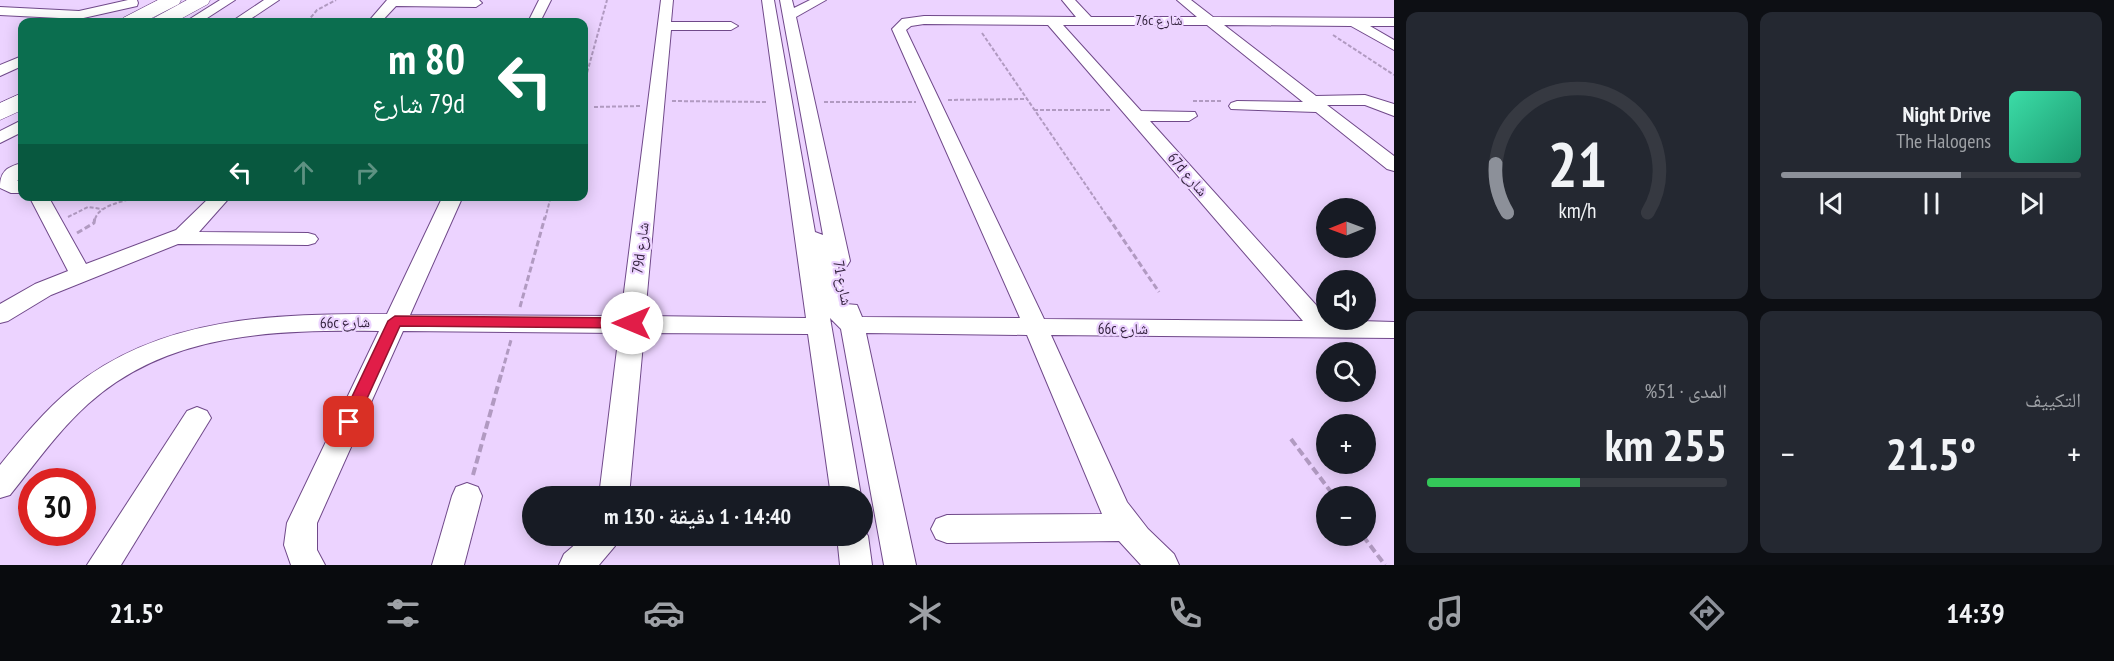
<!DOCTYPE html>
<html lang="ar">
<meta charset="utf-8">
<style>
body{margin:0;font-family:"PT Sans Narrow","Noto Naskh Arabic",sans-serif;background:#242831;color:#f1f3f6;direction:rtl;height:100vh;display:flex;flex-direction:column;font-size:22px;white-space:nowrap}
*{box-sizing:border-box;margin:0}
p{font-size:20px;color:#9ea1a6}
.icon{flex:none;width:33px;height:33px;fill:none;stroke:currentColor;stroke-width:2;stroke-linecap:round;stroke-linejoin:round}
.map{position:relative;flex:1;overflow:hidden;direction:ltr}
.side{display:flex;flex-direction:column;gap:12px;padding:12px;background:#0d0f14;width:720px}
.side>*{flex:none}
.guide{position:absolute;left:18px;top:18px;width:570px;height:183px;border-radius:12px;box-shadow:0 3px 15px #0003;direction:rtl;background:#0b6e4f;color:#fff;overflow:hidden}
.needle{width:39px;rotate:269deg}
.controls{position:absolute;left:1316px;top:198px;display:grid;gap:12px}
.controls a{display:grid;place-items:center;width:60px;height:60px;border-radius:50%;background:#171b24;box-shadow:0 3px 15px #0003;font-size:30px}
.speed{position:absolute;left:18px;top:468px;display:flex;gap:12px;font-size:30px;font-weight:700;text-align:center}
.speed>*{display:grid;place-content:center;width:78px;height:78px;border-radius:50%;background:#171b24;box-shadow:0 3px 15px #0003;line-height:1}
.speed .limit{border:9px solid #d22;background:#fff;color:#111}
.pin{position:absolute;display:grid;place-items:center;width:51px;height:51px;color:#fff;margin:-26px;border-radius:12px;box-shadow:0 3px 9px #0006}
.me{position:absolute;width:66px;margin:-33px;rotate:270deg;stroke-linejoin:round;filter:drop-shadow(0 0 4px #0008)}
.turn{display:flex;align-items:center;gap:21px;height:126px;padding:0 24px;font-size:27px}
.turn .icon{width:78px;height:78px;stroke-width:2.5}
.turn b{display:block;font-size:42px;line-height:51px}
.lanes{display:flex;align-items:center;height:57px;padding:0 24px;background:#0003;justify-content:center;gap:30px;direction:ltr}
.lanes .off{opacity:.35}
.big{font-size:45px;font-weight:700;line-height:1.1}
.side .card{flex:1;display:flex;flex-direction:column;justify-content:center;gap:9px;min-width:0;padding:0 21px;border-radius:12px;background:#242831}
.side .dial{align-items:center;gap:0}
.dial svg{height:156px;overflow:visible;fill:none;stroke:#363941;stroke-width:7;stroke-linecap:round;text-anchor:middle}
.dial text{fill:#f1f3f6;stroke:none}
.song{display:flex;align-items:center;gap:18px}
.cover{width:72px;height:72px;border-radius:9px;background:linear-gradient(135deg,hsl(160 70% 55%),hsl(160 70% 35%))}
.played{height:6px;border-radius:3px;background:linear-gradient(90deg,#8c9099 60%,#363941 60%)}
.keys{display:flex;justify-content:space-around;direction:ltr}
.heat{display:flex;justify-content:space-between;align-items:center;font-size:33px;direction:ltr}
.charge{height:9px;border-radius:4px;background:linear-gradient(90deg,#34c759 51%,#363941 0)}
.side .tiles{flex:1;display:grid;gap:12px;grid-template-columns:repeat(2,1fr)}
.trip{position:absolute;left:522px;top:486px;width:351px;height:60px;border-radius:30px;background:#171b24;box-shadow:0 3px 15px #0003;font-weight:700;line-height:60px;text-align:center;direction:rtl}
.tabs{display:flex;height:96px;justify-content:space-around;align-items:center;background:#090b0e;color:#9ea1a6}
.tabs .icon{width:42px;height:42px}
.tabs .current{color:#8c9099}
.tabs b{font-size:27px;color:#f1f3f6}
main{display:flex;flex:1;min-height:0}
.map>svg:first-child{display:block}
</style>
<main>
<section class="side">
<div class="tiles">
<div class="card">
<div class="song"><i class="cover"></i><div><b>Night Drive</b><p>The Halogens</p></div></div>
<div class="played"></div>
<div class="keys"><svg class="icon" aria-label="previous" viewBox="0 0 24 24"><path d="M18 5L8 12l10 7zM5 5v14"/></svg><svg class="icon" aria-label="pause" viewBox="0 0 24 24"><path d="M8 5v14M16 5v14"/></svg><svg class="icon" aria-label="next" viewBox="0 0 24 24"><path d="M6 5l10 7-10 7zM19 5v14"/></svg></div>
</div>
<div class="card dial"><svg viewBox="0 0 100 80">
<path d="M14 69A42 42 0 1 1 86 69"/>
<path d="M14 69A42 42 0 0 1 8 44" stroke="#8c9099"/>
<text x="50" y="56" font-size="32" font-weight="700">21</text>
<text x="50" y="72" font-size="11">km/h</text>
</svg></div>
<div class="card"><p>التكييف</p>
<div class="heat"><a>−</a><b class="big">21.5°</b><a>+</a></div>
</div>
<div class="card"><p>المدى · 51%</p><b class="big">255 km</b><div class="charge"></div></div>
</div>
</section>
<div class="map">
<svg width="1394" height="565" viewBox="0 0 1394 565">
<rect width="100%" height="100%" fill="#ecd3ff"/>
<g fill="none" stroke-linecap="round" stroke-linejoin="round">
<defs>
<g id="minor">
<path d="M128,0H137L138,3L137,6L79,19L0,15V7L79,11Z"/>
<path d="M220,0H235L201,22H185Z"/>
<path d="M264,0H279L246,22H231Z"/>
<path d="M387,0H479L482,3L476,7L396,6L381,22H368Z"/>
<path d="M539,0H551L540,22H528Z"/>
<path d="M661,0H673L671,22H731L738,26L731,30H671L645,316L806,318L762,0H774L815,232L823,235L780,0H792L794,8L810,0H826L796,17L850,261L847,266L838,267L846,304L857,305L862,317L1020,318L892,29L902,19L924,16L1076,17L1062,0H1075L1091,17H1197L1177,0H1191L1213,17L1394,18V26H1370L1394,40V50L1351,26L1224,25L1316,96L1365,95L1394,104V116L1365,105H1327L1394,156V171L1387,169L1316,112L1231,109L1229,106L1231,103L1237,101L1303,102L1207,25H1063L1141,111L1195,112L1197,116L1189,121H1150L1326,316V320L1394,322V338L1051,335L1127,502L1148,529L1174,554L1179,565H1141L1119,541L947,543L936,539L931,529L936,519L947,515L1102,514L1027,335L866,333L916,565H884L841,329L830,318L861,496H831L808,334L644,333L629,496H599L619,333L403,331L317,523V550L325,565H291L284,545L287,523L379,331C276,330 169,331 88,404C58,431 35,464 10,495L0,498V465C22,438 45,410 72,388C162,315 277,314 387,314L443,196H463L410,315L621,316ZM924,24L1048,25L1303,321L1044,319L906,30L911,26Z"/>
<path d="M22,56V66L0,76V65Z"/>
<path d="M22,120V132L0,143V131Z"/>
<path d="M22,163V177L17,181H22V193H11L0,188C0,171 7,167 22,163Z"/>
<path d="M29,196H48L86,264L176,230L211,196H231L199,232L308,233L315,235L318,239L315,243L308,245L178,244L51,295L8,321L0,323V304L35,284L68,271Z"/>
<path d="M197,407L207,411L211,418L121,565H87L187,411Z"/>
<path d="M467,483L478,487L482,496L464,565H432L452,496L456,487Z"/>
<path d="M862,526L868,536L872,565H840L837,536H862Z"/>
<path d="M585,536H620L615,546L599,565H559L564,554Z"/>
</g>
<g id="highway">
<path d="M158,0H181L179,4L144,22H120L123,18Z"/>
<path d="M187,0H210L208,4L175,22H151L154,18Z"/>
<path d="M22,93V110L0,120V103Z"/>
</g>
</defs>
<!-- minor casing -->
<use href="#minor" stroke="#70498a" stroke-width="2"/>
<!-- highway casing -->
<use href="#highway" stroke="#70498a" stroke-width="1"/>
<!-- path-far2 -->
<g stroke="#b19ac1" stroke-width="2" stroke-dasharray="4 2" stroke-linecap="butt">
<path d="M307,22L317,10L336,0"/>
<path d="M982,33L1109,219"/>
<path d="M1333,35L1394,75"/>
<path d="M584,84L607,0"/>
<path d="M948,100L1027,99"/>
<path d="M672,101L767,102"/>
<path d="M1193,101H1222"/>
<path d="M824,102H916"/>
<path d="M594,107L641,106"/>
<path d="M1034,110H1110"/>
<path d="M68,217L88,207L102,209"/>
<path d="M95,219C100,204 123,203 136,196"/>
<path d="M545,219L551,196"/>
</g>
<!-- path-far1 -->
<g stroke="#b19ac1" stroke-width="3" stroke-dasharray="6 3" stroke-linecap="butt">
<path d="M1108,217L1159,292"/>
<path d="M77,233L94,223L95,217"/>
<path d="M520,307L545,217"/>
<path d="M502,372L511,340"/>
</g>
<!-- path -->
<g stroke="#b19ac1" stroke-width="4" stroke-dasharray="8 4" stroke-linecap="butt">
<path d="M1291,439L1334,496"/>
<path d="M473,475L502,371"/>
<path d="M1363,536L1385,565"/>
</g>
<!-- minor -->
<use href="#minor" fill="#fff" fill-rule="evenodd"/>
<!-- highway -->
<use href="#highway" fill="#fff" fill-rule="evenodd"/>
</g>
<!-- route -->
<path fill="#e11d48" stroke="#92132f" stroke-width="1.5" d="M395,316L632,318L639,323L632,328L400,326L354,427L349,428L343,427L340,422L388,321Z"/>
<g text-anchor="middle" dominant-baseline="central" stroke-width="4.5" stroke-linejoin="round" paint-order="stroke">
<!-- far-street labels -->
<g font-size="14" fill="#34233f" stroke="#ecd3ff">
<text x="1159" y="20">76c شارع</text>
</g>
<!-- street labels -->
<g font-size="15" fill="#34233f" stroke="#ecd3ff">
<text transform="translate(1188 174) rotate(49)">67d شارع</text>
<text transform="translate(640 248) rotate(-83)">79d شارع</text>
<text transform="translate(843 283) rotate(79)">شارع 71</text>
<text transform="translate(345 322) rotate(-1)">66c شارع</text>
<text x="1123" y="328">66c شارع</text>
</g>
</g>
</svg>
<div class="controls">
<a><svg class="needle" viewBox="-14 -14 28 28"><path d="M0-13l5 13h-10z" fill="#e53935"/><path d="M0 13l5-13h-10z" fill="#9ea1a6"/></svg></a>
<a><svg class="icon" aria-label="sound" viewBox="0 0 24 24"><path d="M4 9h4l5-4v14l-5-4H4zM17 9q2 3 0 6"/></svg></a>
<a><svg class="icon" aria-label="search" viewBox="0 0 24 24"><circle cx="10" cy="10" r="6"/><path d="M15 15l6 6"/></svg></a>
<a>+</a>
<a>−</a>
</div>
<div class="speed"><div class="limit">30</div></div>
<div class="pin" style="left:349px;top:422px;background:#d93025"><svg class="icon" aria-label="arrive" viewBox="0 0 24 24"><path d="M6 21V4h12l-3 4 3 4H6"/></svg></div>
<svg class="me" style="left:632px;top:323px" viewBox="-20 -20 40 40"><circle r="19" fill="#fff"/><path d="M0-13L10 11 0 6-10 11z" fill="#e11d48"/></svg>
<div class="trip">14:40 · 1 دقيقة · 130 m</div>
<div class="guide">
<div class="turn"><svg class="icon" aria-label="left" viewBox="0 0 24 24"><path d="M17 20v-9H6M10 6l-5 5 5 5"/></svg><div><b>80 m</b>79d شارع</div></div>
<div class="lanes"><svg class="icon" aria-label="left" viewBox="0 0 24 24"><path d="M17 20v-9H6M10 6l-5 5 5 5"/></svg><svg class="icon off" aria-label="ahead" viewBox="0 0 24 24"><path d="M12 20V5M6 11l6-6 6 6"/></svg><svg class="icon off" aria-label="right" viewBox="0 0 24 24"><path d="M7 20v-9h11M14 6l5 5-5 5"/></svg></div>
</div>
</div>
</main>
<nav class="tabs">
<b>14:39</b>
<svg class="icon current" aria-label="directions" viewBox="0 0 24 24"><path d="M12 3l9 9-9 9-9-9zM9 14v-3h6M13 9l2 2-2 2"/></svg>
<svg class="icon" aria-label="music" viewBox="0 0 24 24"><path d="M9 18V5l10-2v13"/><circle cx="6" cy="18" r="3"/><circle cx="16" cy="16" r="3"/></svg>
<svg class="icon" aria-label="phone" viewBox="0 0 24 24"><path d="M5 4h4l2 5-3 2q2 4 5 5l2-3 5 2v4C11 20 4 13 5 4z"/></svg>
<svg class="icon" aria-label="climate" viewBox="0 0 24 24"><path d="M12 3v18M4 7l16 10M4 17L20 7"/></svg>
<svg class="icon" aria-label="car" viewBox="0 0 24 24"><path d="M5 17H2v-5l4-1 3-4h7l3 4 3 1v5h-3M9 17h6M6 11h13"/><circle cx="7" cy="17" r="2"/><circle cx="17" cy="17" r="2"/></svg>
<svg class="icon" aria-label="filters" viewBox="0 0 24 24"><path d="M4 7h16M4 17h16"/><circle cx="9" cy="7" r="2"/><circle cx="15" cy="17" r="2"/></svg>
<b>21.5°</b>
</nav>
